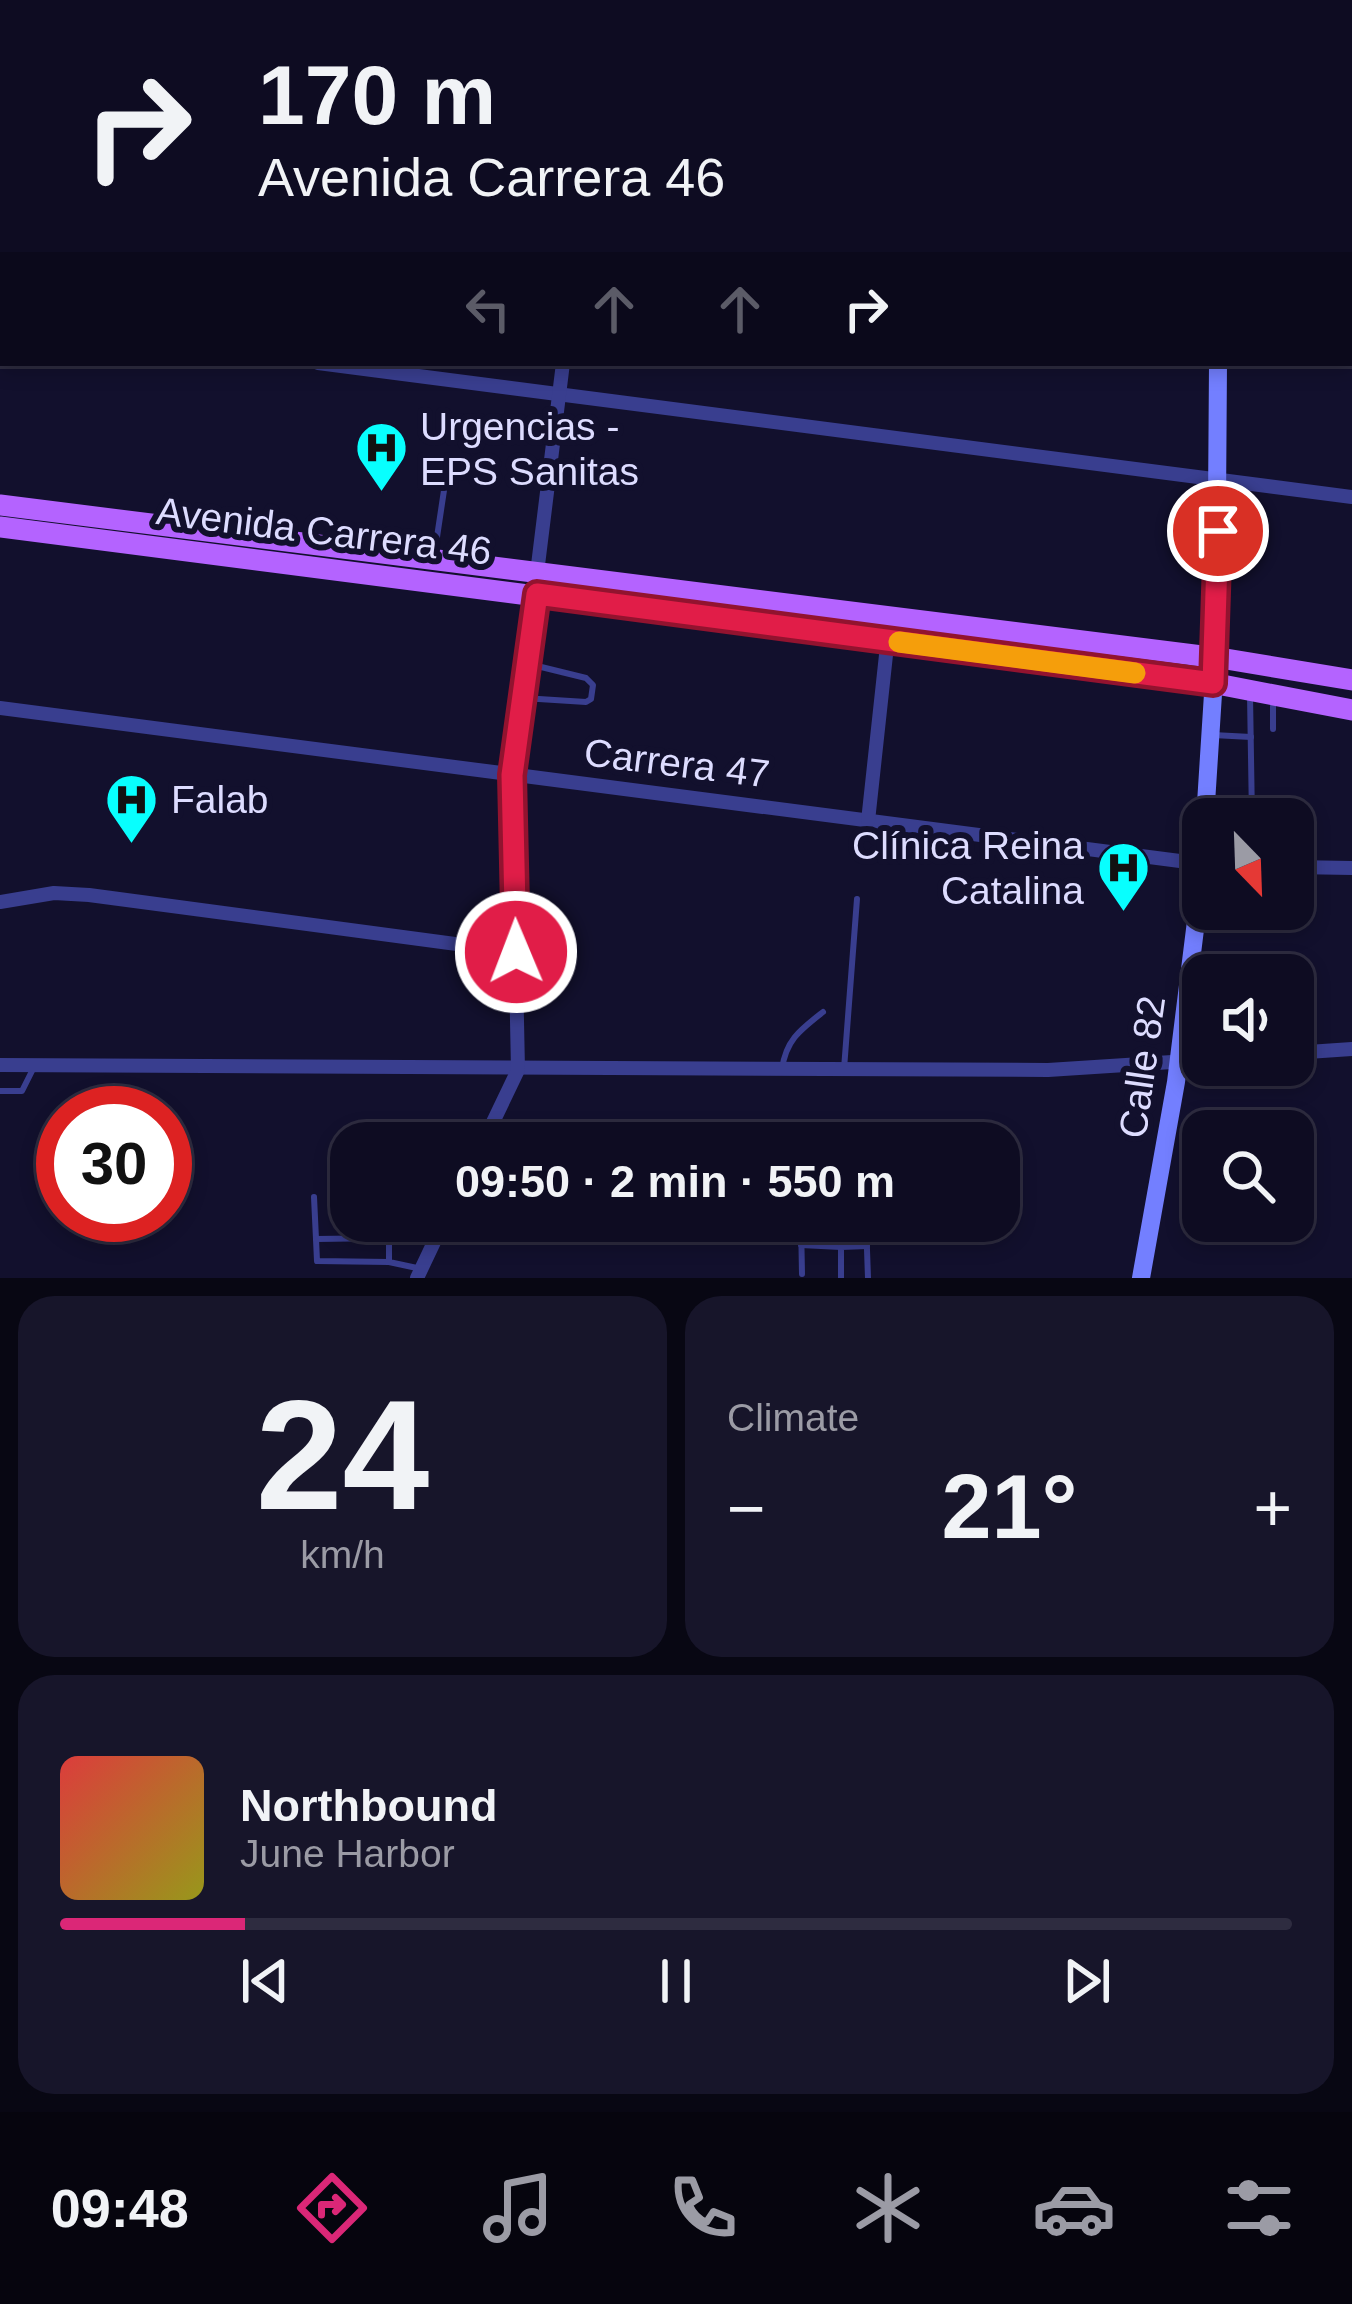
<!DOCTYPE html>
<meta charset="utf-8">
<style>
body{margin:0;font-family:Helvetica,sans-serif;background:#17152a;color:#f1f3f6;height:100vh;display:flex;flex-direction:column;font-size:45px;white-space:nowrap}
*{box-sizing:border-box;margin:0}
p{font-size:39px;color:#9b9ba5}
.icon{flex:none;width:66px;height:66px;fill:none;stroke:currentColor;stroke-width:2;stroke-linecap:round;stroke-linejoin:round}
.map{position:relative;height:1278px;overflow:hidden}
.sheet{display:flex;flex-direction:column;gap:18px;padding:18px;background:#080713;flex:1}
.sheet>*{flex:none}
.top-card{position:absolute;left:0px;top:0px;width:1353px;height:366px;box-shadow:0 6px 18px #0003,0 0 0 3px #2e2c40;background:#0e0c22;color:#f1f3f6;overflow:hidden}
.needle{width:78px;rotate:157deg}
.controls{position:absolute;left:1182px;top:798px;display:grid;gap:24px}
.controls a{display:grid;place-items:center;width:132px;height:132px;border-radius:24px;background:#0e0c22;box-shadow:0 6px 18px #0003,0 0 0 3px #2e2c40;font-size:60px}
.speed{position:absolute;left:36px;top:1086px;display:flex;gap:24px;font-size:60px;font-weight:700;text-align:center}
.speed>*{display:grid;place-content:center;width:156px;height:156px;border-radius:50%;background:#0e0c22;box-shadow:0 6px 18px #0003,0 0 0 3px #2e2c40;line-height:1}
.speed .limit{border:18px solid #d22;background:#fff;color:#111}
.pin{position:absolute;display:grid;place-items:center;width:102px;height:102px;color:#fff;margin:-51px;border:6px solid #fff;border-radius:50%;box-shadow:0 3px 12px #0007}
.me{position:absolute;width:132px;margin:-66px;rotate:359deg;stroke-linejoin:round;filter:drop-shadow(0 0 9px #0008)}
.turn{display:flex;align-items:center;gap:42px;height:252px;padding:0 60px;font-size:54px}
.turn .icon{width:156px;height:156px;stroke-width:2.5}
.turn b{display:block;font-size:84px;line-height:102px}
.lanes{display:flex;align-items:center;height:114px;padding:0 60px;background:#0003;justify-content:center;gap:60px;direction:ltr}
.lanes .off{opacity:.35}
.big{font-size:90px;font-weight:700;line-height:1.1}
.sheet .tile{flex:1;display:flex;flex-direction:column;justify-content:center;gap:18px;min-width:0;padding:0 42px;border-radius:36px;background:#17152a}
.sheet .dial{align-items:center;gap:0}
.dial b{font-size:156px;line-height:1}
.song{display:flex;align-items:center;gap:36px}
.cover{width:144px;height:144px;border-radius:18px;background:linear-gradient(135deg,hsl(0 70% 55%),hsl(60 70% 35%))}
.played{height:12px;border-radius:6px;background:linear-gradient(90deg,#db2777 15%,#2e2c40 15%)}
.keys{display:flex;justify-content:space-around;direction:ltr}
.heat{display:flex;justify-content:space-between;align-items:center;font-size:66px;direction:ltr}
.sheet .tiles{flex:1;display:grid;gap:18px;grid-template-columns:1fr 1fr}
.tile:last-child{grid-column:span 2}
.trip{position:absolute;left:330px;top:1122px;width:690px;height:120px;border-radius:36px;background:#0e0c22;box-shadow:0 6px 18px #0003,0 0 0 3px #2e2c40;font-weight:700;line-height:120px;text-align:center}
.menu{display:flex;height:192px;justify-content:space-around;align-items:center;background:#06050e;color:#9b9ba5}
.menu .icon{width:84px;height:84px}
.menu .current{color:#db2777}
.menu b{font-size:54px;color:#f1f3f6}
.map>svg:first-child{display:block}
</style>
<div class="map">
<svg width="1352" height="1278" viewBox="0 0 1352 1278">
<defs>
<pattern id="grass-dots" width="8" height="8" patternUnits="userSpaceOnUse" patternTransform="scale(3)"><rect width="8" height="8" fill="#133833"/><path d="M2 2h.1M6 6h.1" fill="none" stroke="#355452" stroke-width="1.8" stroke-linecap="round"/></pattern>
</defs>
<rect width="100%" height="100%" fill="#12102d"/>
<!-- grass -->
<g fill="url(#grass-dots)">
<path d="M565,587L871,624L869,631L564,593Z"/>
<path d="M914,626L1196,664L1195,671L913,634Z"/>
</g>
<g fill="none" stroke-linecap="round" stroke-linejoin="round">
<!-- lane -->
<g stroke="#393e8f" stroke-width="6">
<path d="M434,557L446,477"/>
<path d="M1250,695L1252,819"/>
<path d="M523,698L586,702L591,699L593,685L586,678L529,664"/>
<path d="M1273,729V703"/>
<path d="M1213,735L1251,737"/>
<path d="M1209,817L1241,819"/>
<path d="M1256,819L1272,816"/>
<path d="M782,1069C786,1040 800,1030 823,1012"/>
<path d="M844,1069L857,899"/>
<path d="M0,1091H22L33,1069"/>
<path d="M314,1197L316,1239"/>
<path d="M801,1221L802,1274"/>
<path d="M866,1221L868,1278"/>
<path d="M801,1245L841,1247L840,1221"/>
<path d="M389,1262V1238L316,1239L317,1261L389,1262L417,1268"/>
<path d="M841,1278V1247L867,1246"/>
</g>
<!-- street -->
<g stroke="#393e8f" stroke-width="14">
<path d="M416,0L440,3"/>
<path d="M608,3V0"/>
<path d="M1350,121H1352"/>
<path d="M0,325L3,326"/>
<path d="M318,363L1352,497"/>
<path d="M0,708L1203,864"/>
<path d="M868,821L890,618"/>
<path d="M1293,867L1352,868"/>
<path d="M0,902L54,893L89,895L516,952"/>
<path d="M1293,1053L1352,1049"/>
<path d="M0,1065L1048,1070L1203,1060"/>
<path d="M483,1143L518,1070L512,775L563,363"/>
<path d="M417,1278L444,1221"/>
</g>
<!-- secondary -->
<g stroke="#737fff" stroke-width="18">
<path d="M1208,0V3"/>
<path d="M16,3L17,0"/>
<path d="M0,130L3,107"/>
<path d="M1350,287L1352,288"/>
<path d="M1205,819L1216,647L1218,363"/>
<path d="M1141,1278L1176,1082L1203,865"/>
</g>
<!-- primary -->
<g stroke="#b463ff" stroke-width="21">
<path d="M0,505L1226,659L1352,680"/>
<path d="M0,527L1212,683L1352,710"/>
</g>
</g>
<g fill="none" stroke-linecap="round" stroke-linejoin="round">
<defs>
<path id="route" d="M516,952L512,775L537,594L1213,683L1218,531"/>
</defs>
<!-- route casing -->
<use href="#route" stroke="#92132f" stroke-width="30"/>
<!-- route -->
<use href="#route" stroke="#e11d48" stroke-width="21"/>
<!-- slow -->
<path stroke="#f59e0b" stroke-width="21" d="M899,642L1135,673"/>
</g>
<!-- icons -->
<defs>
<symbol id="hospital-pin" viewBox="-11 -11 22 30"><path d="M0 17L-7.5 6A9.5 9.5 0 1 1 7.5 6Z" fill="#08fffe" stroke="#12102d"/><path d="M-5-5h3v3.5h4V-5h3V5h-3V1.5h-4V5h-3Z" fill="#111"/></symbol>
</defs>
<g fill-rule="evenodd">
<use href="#hospital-pin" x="352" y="418" width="59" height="81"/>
<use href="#hospital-pin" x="102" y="770" width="59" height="81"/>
<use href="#hospital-pin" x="1094" y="838" width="59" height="81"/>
</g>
<g text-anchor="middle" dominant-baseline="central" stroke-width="12" stroke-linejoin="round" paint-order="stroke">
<!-- poi labels -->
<g font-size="39" fill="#dddcff" stroke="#12102d" text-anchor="start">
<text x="420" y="426">Urgencias -<tspan x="420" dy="45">EPS Sanitas</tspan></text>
<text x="171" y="799">Falab</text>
<text x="1084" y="845" text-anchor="end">Clínica Reina<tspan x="1084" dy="45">Catalina</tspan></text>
</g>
<!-- street labels -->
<g font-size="39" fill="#dddcff" stroke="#12102d">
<text transform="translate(324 531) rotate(7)">Avenida Carrera 46</text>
<text transform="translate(677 763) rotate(7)">Carrera 47</text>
<text transform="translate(1142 1067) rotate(-82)">Calle 82</text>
</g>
</g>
</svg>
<div class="controls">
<a><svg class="needle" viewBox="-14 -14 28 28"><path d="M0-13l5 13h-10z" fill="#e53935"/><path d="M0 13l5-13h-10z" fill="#9b9ba5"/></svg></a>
<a><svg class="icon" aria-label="sound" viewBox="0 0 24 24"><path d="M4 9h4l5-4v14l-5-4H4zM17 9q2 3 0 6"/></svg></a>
<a><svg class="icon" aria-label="search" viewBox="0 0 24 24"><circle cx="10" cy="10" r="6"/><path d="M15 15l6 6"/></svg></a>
</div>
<div class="speed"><div class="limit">30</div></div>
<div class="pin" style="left:1218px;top:531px;background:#d93025"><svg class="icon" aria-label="arrive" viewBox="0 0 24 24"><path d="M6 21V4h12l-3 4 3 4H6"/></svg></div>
<svg class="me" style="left:516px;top:952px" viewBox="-20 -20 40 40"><circle r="17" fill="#e11d48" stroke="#fff" stroke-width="3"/><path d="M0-11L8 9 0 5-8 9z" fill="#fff"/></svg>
<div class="trip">09:50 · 2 min · 550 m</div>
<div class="top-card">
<div class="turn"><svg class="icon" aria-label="right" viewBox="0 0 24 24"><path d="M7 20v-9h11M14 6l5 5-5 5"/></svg><div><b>170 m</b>Avenida Carrera 46</div></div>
<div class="lanes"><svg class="icon off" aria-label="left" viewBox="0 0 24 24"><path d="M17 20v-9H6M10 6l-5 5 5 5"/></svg><svg class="icon off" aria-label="ahead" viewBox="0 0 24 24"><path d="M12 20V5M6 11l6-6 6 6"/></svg><svg class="icon off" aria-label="ahead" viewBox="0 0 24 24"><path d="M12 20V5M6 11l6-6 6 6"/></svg><svg class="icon" aria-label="right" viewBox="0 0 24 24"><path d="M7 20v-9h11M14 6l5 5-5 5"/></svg></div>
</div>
</div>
<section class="sheet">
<div class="tiles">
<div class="tile dial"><b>24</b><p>km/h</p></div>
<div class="tile"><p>Climate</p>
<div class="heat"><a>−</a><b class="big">21°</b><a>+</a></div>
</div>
<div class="tile">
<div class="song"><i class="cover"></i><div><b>Northbound</b><p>June Harbor</p></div></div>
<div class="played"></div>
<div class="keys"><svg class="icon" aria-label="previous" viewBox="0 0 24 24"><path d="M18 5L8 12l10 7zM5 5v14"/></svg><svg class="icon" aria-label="pause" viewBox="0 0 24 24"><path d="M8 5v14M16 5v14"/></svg><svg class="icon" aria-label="next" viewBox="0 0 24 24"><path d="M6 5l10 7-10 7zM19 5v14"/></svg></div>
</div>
</div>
</section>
<nav class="menu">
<b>09:48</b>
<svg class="icon current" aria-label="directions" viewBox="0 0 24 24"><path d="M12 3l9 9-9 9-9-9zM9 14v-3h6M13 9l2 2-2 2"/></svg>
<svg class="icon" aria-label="music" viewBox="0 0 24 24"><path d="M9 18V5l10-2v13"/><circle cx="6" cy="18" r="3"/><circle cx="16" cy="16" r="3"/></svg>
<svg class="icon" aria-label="phone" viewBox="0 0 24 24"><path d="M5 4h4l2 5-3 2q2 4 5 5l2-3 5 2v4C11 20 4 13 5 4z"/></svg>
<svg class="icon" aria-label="climate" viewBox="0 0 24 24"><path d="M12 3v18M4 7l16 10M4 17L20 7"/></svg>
<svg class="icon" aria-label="car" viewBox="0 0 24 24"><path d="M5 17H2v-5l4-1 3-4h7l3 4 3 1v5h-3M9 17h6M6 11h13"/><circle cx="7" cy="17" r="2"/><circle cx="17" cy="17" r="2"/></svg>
<svg class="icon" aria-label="filters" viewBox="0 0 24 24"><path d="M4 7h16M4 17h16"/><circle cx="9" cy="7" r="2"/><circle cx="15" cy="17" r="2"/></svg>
</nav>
